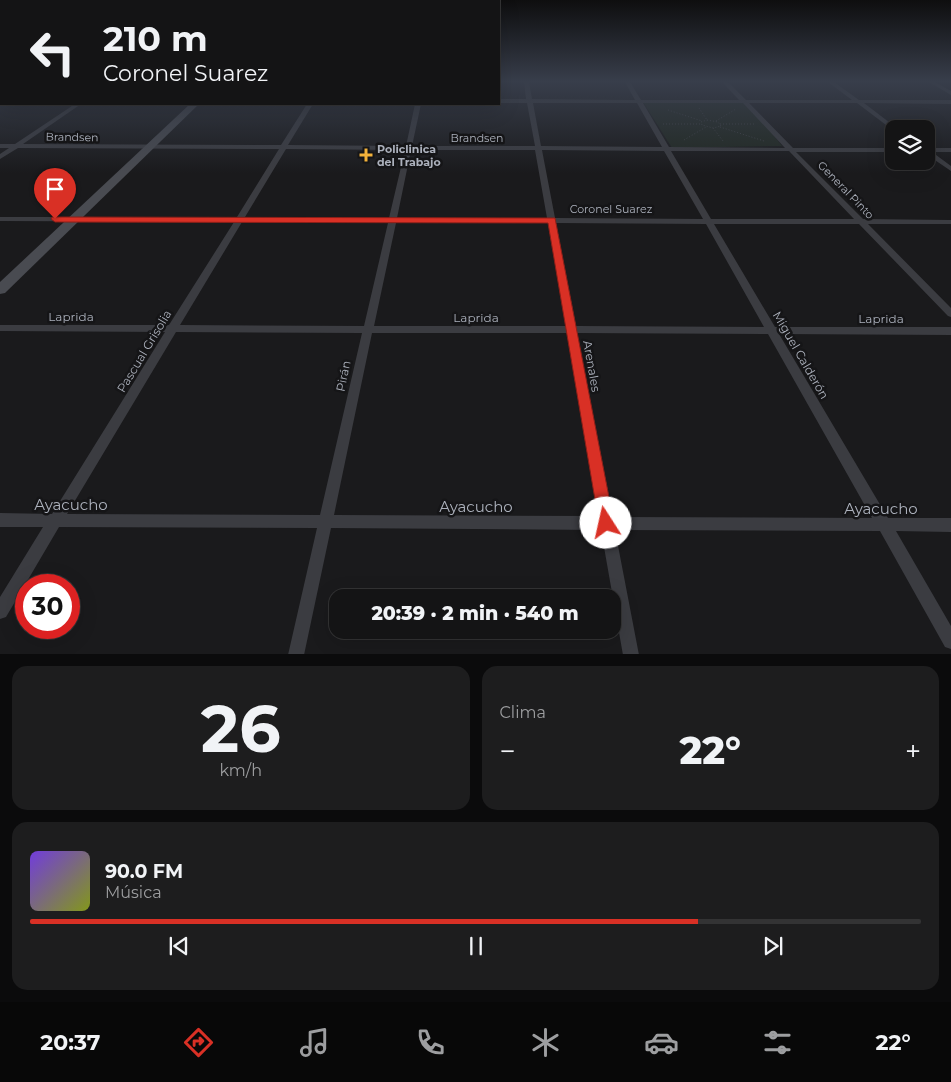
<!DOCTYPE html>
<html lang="es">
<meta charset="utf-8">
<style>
body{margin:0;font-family:Montserrat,sans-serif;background:#1d1d1e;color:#f1f3f6;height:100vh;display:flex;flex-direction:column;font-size:19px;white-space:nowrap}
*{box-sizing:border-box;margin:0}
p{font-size:16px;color:#9d9ea0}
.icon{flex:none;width:28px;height:28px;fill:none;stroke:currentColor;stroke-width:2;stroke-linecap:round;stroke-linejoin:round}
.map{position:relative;height:654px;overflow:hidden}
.details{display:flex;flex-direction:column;gap:12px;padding:12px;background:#0b0b0c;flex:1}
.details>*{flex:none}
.guide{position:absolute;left:0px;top:0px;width:500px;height:105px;box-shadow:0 5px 20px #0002,0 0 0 1px #333334;background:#141415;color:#f1f3f6;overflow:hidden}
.fabs{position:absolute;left:885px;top:120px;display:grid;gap:10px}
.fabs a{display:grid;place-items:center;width:50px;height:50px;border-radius:10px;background:#141415;box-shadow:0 5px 20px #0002,0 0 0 1px #333334;font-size:25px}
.speed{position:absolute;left:15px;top:574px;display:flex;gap:10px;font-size:25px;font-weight:700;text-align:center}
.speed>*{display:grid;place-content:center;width:65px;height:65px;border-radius:50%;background:#141415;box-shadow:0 5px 20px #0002,0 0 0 1px #333334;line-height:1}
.speed .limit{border:8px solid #d22;background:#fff;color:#111}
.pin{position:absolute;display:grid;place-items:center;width:42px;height:42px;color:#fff;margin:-51px -21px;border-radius:50% 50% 50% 0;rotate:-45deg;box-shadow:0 0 5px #0007}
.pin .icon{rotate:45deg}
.me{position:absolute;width:55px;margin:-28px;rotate:350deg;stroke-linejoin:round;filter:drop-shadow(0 0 4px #0008)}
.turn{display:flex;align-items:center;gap:18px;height:105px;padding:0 20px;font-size:22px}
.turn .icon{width:65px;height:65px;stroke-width:2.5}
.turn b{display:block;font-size:35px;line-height:42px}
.big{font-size:38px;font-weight:800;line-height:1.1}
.details .tile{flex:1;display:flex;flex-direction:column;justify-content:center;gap:8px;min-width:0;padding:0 18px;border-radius:15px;background:#1d1d1e}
.details .dial{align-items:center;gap:0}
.dial b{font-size:65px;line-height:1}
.song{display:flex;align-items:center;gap:15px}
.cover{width:60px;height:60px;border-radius:8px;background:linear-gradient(135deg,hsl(260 70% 55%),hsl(70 70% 35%))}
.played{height:5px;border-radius:2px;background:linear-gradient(90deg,#d93025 75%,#333334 75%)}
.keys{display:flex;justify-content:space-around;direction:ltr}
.heat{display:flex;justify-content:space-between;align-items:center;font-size:28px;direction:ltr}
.details .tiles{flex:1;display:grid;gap:12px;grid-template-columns:1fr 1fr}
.tile:last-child{grid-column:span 2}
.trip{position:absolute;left:329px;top:589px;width:292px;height:50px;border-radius:15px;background:#141415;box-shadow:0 5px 20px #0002,0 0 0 1px #333334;font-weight:800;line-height:50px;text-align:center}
.tab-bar{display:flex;height:80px;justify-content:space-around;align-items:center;background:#080808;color:#9d9ea0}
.tab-bar .icon{width:35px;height:35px}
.tab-bar .current{color:#d93025}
.tab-bar b{font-size:22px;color:#f1f3f6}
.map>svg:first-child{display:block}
</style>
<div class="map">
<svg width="951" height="655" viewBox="0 0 951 655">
<rect width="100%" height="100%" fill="#1a1a1c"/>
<!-- green -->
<path fill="#202821" d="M643,102H747L782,146L672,148Z"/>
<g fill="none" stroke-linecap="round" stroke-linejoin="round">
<!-- path -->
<g stroke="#414348" stroke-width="1" stroke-dasharray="1 2" stroke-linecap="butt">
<path d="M699,108L707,120"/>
<path d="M668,110L702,121"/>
<path d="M707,120L718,122L721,126L713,128L702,125L701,122Z"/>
<path d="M716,121L736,109"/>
<path d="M663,124H701"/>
<path d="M720,124H754"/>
<path d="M720,127L764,141"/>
<path d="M713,128L723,141"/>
<path d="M684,140L706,127"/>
</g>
<!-- minor -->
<g fill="#3b3c41" fill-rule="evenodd">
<path d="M524,82H529L532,99L635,100L625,82H630L641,100H739L722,82H728L746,100H852L828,82H834L859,100H951V104L864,103L898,129H894V131L857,103H749L793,148H894V152H796L863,219L951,220V224H868L951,308V317L948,316L859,224H714L775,327H951V335L779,334L888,518H951V532L896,531L951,626V649L945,647L880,531L615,530L639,655H623L601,530L331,528L304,655H288L317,528L59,527L6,617L0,619V597L43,527H0V513L52,514L165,332L0,331V325H169L234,222L0,221V217H237L279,149L18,148L0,159V154L9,148H0V144H15L75,104H81L23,144L281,145L307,104H313L288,145L406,146L415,104H421L412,146H535L527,103H499V99H526ZM533,103H637L662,147L541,146ZM643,103H743L785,148L669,147ZM286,149L405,150L389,218L245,217ZM411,150H535L547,218H397ZM542,150L664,151L703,219L555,218ZM671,151H789L854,219H711ZM242,222L388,223L364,326L180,325ZM396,223H548L566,326H374ZM556,223L706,224L764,327L576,326ZM176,332L362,333L320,515L67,514ZM372,333H567L599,516L334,515ZM577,333L768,334L872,518L613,517Z"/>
<path d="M929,82H935L951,91V95Z"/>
<path d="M1,83V87L0,88V84Z"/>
<rect x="0" y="98" width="1" height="4"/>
<path d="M926,148H951V152H932L951,166V171L926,154Z"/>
</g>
<!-- secondary -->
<path fill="#494b51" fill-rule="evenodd" d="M190,104H199L5,293L0,294V282Z"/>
</g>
<!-- sky -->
<linearGradient id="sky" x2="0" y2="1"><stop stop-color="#0e0e0f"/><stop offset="0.47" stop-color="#383e4b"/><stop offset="1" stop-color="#383e4b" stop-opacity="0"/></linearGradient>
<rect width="951" height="173" fill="url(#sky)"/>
<!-- route -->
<path fill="#d93025" stroke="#8d1f18" d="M52,217L555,218L614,523L612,528L606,531L601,528L599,523L548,223L55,222L51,219Z"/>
<!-- markers -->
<path fill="#f3b23b" stroke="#151517" stroke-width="2" d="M363.5 147.5h5v5h5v5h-5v5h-5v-5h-5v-5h5z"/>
<g text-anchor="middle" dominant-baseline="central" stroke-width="5" stroke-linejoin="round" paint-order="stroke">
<!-- far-street labels -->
<g font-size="11" fill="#acb1bc" stroke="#151517">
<text transform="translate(72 137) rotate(1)">Brandsen</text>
<text x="477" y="138">Brandsen</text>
<text transform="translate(846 190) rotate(46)">General Pinto</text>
<text x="611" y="209">Coronel Suarez</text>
</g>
<!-- far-poi labels -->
<g font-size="11" font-weight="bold" fill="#acb1bc" stroke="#151517" text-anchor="start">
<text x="377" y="149">Policlinica<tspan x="377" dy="13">del Trabajo</tspan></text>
</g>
<!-- street labels -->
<g font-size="12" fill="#acb1bc" stroke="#151517">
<text x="71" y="316">Laprida</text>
<text x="476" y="317">Laprida</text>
<text x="881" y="318">Laprida</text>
<text transform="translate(144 351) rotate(-59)">Pascual Grisolia</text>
<text transform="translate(801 355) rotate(60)">Miguel Calderón</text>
<text transform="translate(592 366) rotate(80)">Arenales</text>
<text transform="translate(343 376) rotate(-78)">Pirán</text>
</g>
<!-- near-street labels -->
<g font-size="15" fill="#acb1bc" stroke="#151517">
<text x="71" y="504">Ayacucho</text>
<text x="476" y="506">Ayacucho</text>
<text x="881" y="508">Ayacucho</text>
</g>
</g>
</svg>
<div class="fabs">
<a><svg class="icon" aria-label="layers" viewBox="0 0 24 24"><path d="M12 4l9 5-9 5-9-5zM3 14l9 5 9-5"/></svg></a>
</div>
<div class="speed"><div class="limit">30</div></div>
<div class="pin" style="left:55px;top:219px;background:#d93025"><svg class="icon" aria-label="arrive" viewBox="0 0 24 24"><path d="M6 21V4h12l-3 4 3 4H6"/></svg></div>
<svg class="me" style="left:606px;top:523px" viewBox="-20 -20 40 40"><circle r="19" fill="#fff"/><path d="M0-13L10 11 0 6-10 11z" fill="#d93025"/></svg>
<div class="trip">20:39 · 2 min · 540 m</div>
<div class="guide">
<div class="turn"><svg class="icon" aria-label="left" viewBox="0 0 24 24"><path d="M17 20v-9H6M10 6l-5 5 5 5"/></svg><div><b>210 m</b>Coronel Suarez</div></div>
</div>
</div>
<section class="details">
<div class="tiles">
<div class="tile dial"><b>26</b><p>km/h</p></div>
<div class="tile"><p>Clima</p>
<div class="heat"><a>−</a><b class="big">22°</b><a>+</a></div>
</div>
<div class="tile">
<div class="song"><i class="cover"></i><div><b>90.0 FM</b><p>Música</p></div></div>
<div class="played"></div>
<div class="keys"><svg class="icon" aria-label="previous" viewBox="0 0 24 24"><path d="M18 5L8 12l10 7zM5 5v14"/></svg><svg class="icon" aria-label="pause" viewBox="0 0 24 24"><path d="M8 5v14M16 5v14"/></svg><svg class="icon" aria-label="next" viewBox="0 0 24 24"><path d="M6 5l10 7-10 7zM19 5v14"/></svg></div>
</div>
</div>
</section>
<nav class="tab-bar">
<b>20:37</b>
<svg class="icon current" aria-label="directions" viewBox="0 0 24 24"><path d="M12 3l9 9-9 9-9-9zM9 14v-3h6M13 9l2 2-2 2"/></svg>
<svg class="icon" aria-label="music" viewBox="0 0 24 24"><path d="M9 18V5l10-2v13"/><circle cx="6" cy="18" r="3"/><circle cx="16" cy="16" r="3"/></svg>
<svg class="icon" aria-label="phone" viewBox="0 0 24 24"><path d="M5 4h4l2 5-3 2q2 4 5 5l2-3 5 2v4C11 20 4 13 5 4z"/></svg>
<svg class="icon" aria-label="climate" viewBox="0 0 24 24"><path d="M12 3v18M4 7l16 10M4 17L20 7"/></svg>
<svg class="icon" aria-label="car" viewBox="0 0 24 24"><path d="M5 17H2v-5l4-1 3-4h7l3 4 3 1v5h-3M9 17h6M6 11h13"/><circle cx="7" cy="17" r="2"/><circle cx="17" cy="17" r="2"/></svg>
<svg class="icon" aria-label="filters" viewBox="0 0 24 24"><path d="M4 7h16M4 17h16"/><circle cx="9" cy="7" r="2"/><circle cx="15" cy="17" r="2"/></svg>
<b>22°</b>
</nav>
